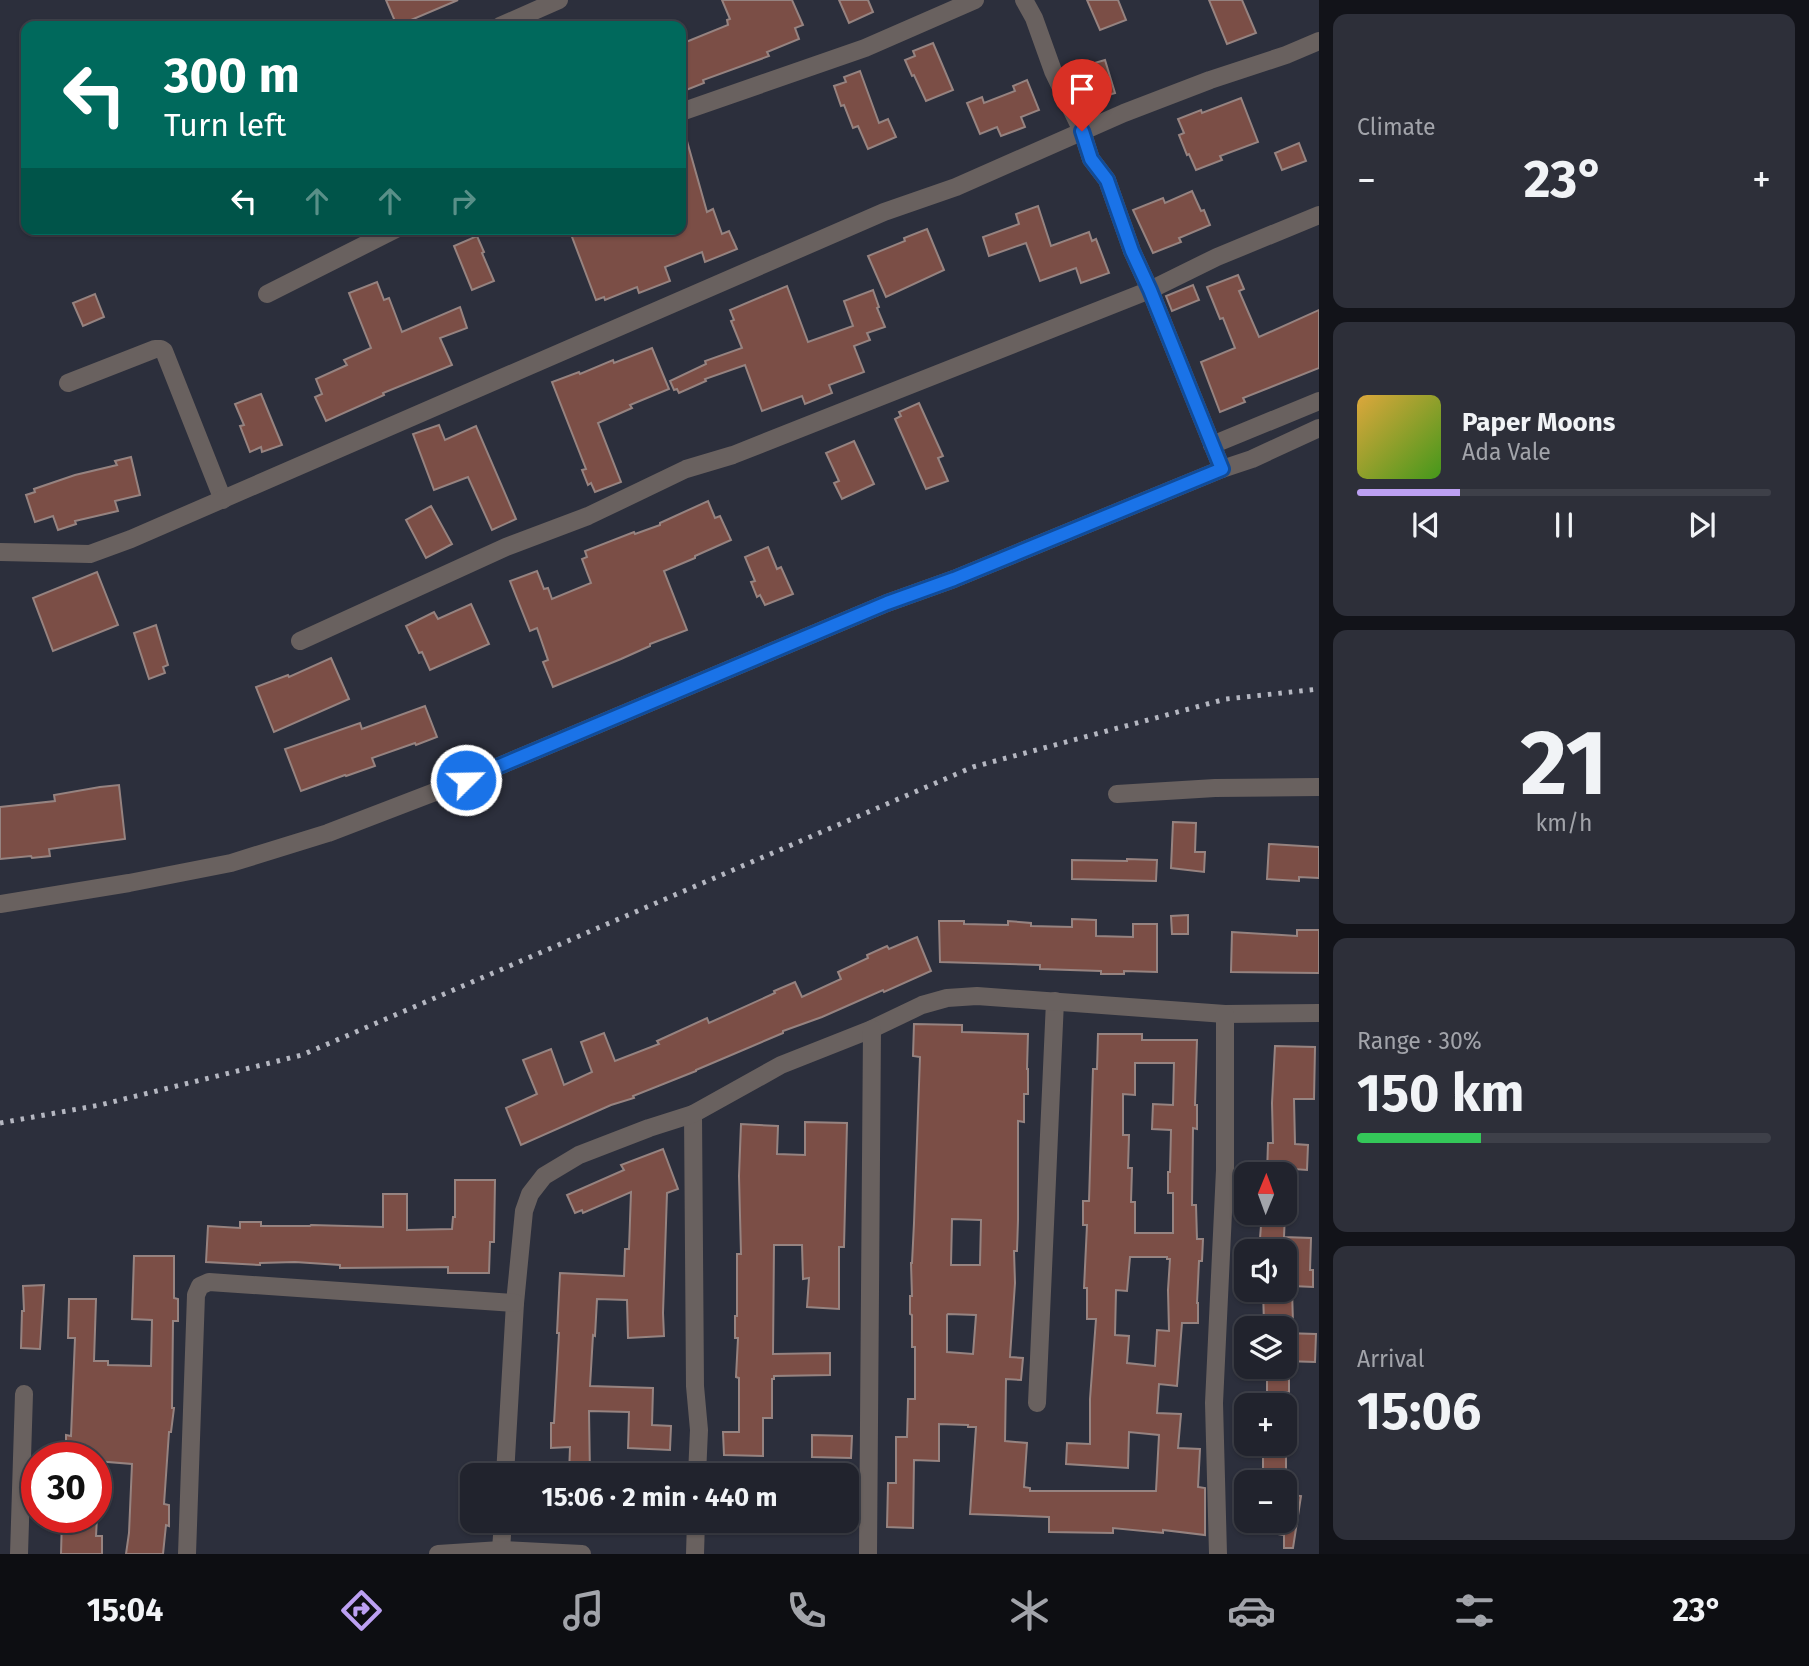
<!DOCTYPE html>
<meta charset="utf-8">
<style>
body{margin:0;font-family:"Fira Sans",sans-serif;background:#2d2f39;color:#f1f3f6;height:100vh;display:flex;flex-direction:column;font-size:26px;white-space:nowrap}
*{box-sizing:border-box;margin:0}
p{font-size:23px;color:#a2a4aa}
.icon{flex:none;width:38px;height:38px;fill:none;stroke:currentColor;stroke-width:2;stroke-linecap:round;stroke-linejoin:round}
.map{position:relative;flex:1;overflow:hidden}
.panel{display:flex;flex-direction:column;gap:14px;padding:14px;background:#121319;width:490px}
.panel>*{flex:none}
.guide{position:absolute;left:21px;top:21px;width:665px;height:214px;border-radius:14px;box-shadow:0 2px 5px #0004,0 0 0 2px #3e4049;background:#00695c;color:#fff;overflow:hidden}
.needle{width:46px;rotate:1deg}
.fabs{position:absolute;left:1234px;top:1162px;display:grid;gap:14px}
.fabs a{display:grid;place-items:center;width:63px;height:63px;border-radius:14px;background:#21232d;box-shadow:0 2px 5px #0004,0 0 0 2px #3e4049;font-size:35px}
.speed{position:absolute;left:21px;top:1442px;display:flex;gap:14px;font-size:35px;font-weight:700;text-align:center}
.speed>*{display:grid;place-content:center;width:91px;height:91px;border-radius:50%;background:#21232d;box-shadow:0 2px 5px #0004,0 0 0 2px #3e4049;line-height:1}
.speed .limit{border:10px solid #d22;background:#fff;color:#111}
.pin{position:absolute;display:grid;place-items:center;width:60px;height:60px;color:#fff;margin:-72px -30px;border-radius:50% 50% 50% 0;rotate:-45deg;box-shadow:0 0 7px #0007}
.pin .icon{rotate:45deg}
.me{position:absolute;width:77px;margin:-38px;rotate:67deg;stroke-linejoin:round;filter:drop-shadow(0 0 5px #0008)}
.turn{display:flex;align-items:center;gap:24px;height:147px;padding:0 28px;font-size:32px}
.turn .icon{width:91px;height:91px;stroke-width:2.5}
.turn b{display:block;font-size:49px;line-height:60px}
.lanes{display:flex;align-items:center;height:66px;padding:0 28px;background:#0003;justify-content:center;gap:35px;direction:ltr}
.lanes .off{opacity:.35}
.big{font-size:52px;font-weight:700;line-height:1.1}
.panel .tile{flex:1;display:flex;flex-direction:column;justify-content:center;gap:10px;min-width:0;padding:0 24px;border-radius:14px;background:#2d2f39}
.panel .dial{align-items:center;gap:0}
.dial b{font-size:91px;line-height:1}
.song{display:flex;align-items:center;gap:21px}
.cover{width:84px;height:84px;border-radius:10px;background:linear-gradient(135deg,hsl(40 70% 55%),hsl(100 70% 35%))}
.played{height:7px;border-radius:4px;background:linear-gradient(90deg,#bca0f2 25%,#3e4049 25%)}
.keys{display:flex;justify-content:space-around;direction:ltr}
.heat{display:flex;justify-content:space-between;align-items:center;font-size:38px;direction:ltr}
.charge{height:10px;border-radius:5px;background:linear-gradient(90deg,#34c759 30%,#3e4049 0)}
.trip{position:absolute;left:460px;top:1463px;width:399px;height:70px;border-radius:14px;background:#21232d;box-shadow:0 2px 5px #0004,0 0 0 2px #3e4049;font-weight:700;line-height:70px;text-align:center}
.tabs{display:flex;height:112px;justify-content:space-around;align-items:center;background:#0d0e12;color:#a2a4aa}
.tabs .icon{width:49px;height:49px}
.tabs .selected{color:#bca0f2}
.tabs b{font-size:32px;color:#f1f3f6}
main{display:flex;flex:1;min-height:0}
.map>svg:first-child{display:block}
</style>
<main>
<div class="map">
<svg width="1319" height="1554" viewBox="0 0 1319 1554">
<rect width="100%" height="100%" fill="#2c2f3c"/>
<!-- building -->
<g fill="#7b4e46" stroke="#968380" stroke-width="2" fill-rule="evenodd">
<path d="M386,0H458L397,26Z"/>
<path d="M722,0H792L803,25L795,28L799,39L767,52L769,56L703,80L704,83L681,92V44L728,25L727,20L730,19Z"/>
<path d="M839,0H868L873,12L849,23Z"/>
<path d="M1087,0H1118L1126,20L1100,30Z"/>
<path d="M1209,0H1242L1256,33L1227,44Z"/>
<path d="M933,43L953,90L926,101L914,75L912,76L905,60L915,56L913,51Z"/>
<path d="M1105,60L1115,93L1084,102L1074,69Z"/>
<path d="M860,71L879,123L888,119L896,137L868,149L858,126L853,128L844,105L841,106L834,86L846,82L844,77Z"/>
<path d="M1027,80L1039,110L1021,117L1025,127L1001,136L997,127L980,134L967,103L982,97L984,103L1015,91L1013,86Z"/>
<path d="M1241,98L1258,142L1220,156L1222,160L1196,170L1189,154L1187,155L1179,135L1184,133L1178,119L1201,110L1202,113Z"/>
<path d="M685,134L707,212L713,209L722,234L729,231L737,249L705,262L702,252L665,267L670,281L639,293L637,287L605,300L604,297L596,300L569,229H681V135Z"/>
<path d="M1299,143L1306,161L1282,170L1275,153Z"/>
<path d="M1192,191L1201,211L1204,210L1210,225L1179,238L1181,242L1153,253L1133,210L1163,198L1165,203Z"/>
<path d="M1038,206L1051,246L1089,232L1092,241L1096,239L1109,273L1081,283L1076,268L1040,281L1026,243L989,256L983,237L1019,224L1016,214Z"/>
<path d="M927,229L944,270L886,297L868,256L905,241L904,238Z"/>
<path d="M477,236L484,252L482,253L494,281L472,290L454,246Z"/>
<path d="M1238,275L1244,289L1239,291L1259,337L1319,310V368L1243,398L1245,402L1220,412L1201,362L1235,348L1223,318L1220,319L1207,287Z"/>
<path d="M377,282L384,300L389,298L402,332L460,307L467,328L440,338L452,365L383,393L384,395L326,421L315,397L322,394L316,379L347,365L344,360L371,348L349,293Z"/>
<path d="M1193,285L1199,300L1172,311L1166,296Z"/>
<path d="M787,286L808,342L853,326L844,301L873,290L879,307L877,308L885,327L867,333L870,340L854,346L864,372L829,385L832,393L805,404L802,396L762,411L745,365L705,379L706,381L679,393L677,389L674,390L670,381L706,364L705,361L742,348L731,321L734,320L730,310Z"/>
<path d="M95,294L104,317L83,326L73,303Z"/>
<path d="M652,348L669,389L630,405L632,408L598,423L621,482L595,492L591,483L588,485L582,470L586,469L552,382L579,372L580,374L613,360L614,363Z"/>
<path d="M261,394L282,445L262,452L261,447L250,452L240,426L244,425L235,404Z"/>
<path d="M919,403L943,456L938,458L948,481L926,489L895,419L901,416L899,412Z"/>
<path d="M439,425L445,440L476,426L516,519L492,530L468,477L434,490L413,434Z"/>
<path d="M854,441L874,484L842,499L834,483L839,481L826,453Z"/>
<path d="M131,457L140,495L115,501L118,511L75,521L76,524L58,530L53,516L35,522L26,495L35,492L34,489L75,475L117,465L115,461Z"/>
<path d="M708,501L715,518L720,516L731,540L695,556V558L664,571L687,630L650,644V646L621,659L553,687L543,662L548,660L537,628L530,631L510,581L537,571L544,589L548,588L552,599L591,583L582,559L587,557L585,551L634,532L635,534L660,525V523Z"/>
<path d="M431,506L452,544L426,558L406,520Z"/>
<path d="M768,547L777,569L781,567L793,594L765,605L760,595L757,597L751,582L755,581L745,557Z"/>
<path d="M97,572L118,625L53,651L33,598Z"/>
<path d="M471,604L489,644L430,670L422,652L419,653L406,626L434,612L438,619Z"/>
<path d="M156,625L168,665L163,667L165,673L149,679L134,633Z"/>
<path d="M331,658L349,699L274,732L256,687L288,675L289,677Z"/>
<path d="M425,706L437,737L416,745L415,743L372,758L375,766L346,776L345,775L301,791L285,749L360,723L362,729Z"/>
<path d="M119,785L125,839L49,849L50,856L32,858L31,856L0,859V807L55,801L54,795L100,787Z"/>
<path d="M1173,822L1196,823L1195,852H1205L1204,872L1171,868Z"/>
<path d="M1269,844L1319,847V878L1299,877V881L1267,879Z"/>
<path d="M1127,859L1157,860L1156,881L1072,879V860L1127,861Z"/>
<path d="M1188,915V934H1172L1171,916Z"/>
<path d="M1072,919L1096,920V936L1133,937V924H1157V972L1124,971V974H1101V971L1040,969V965L940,962L939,921H964V924L1008,925V921L1031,923V926L1072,927Z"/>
<path d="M1297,930H1319V973L1231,972L1232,932L1297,936Z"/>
<path d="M917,937L931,971L884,992L883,990L822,1017L783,1031V1033L696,1070V1071L633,1096L634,1098L611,1105L521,1145L506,1108L537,1094L523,1060L551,1049L564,1085L592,1072L581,1042L604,1033L615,1061L659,1044L657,1041L707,1018L709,1023L775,993L774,991L795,982L802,997L841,979L838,972L868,958L867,955L887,946L889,949Z"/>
<path d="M914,1024L962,1025V1032L1028,1034L1027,1069H1028V1094H1024V1122L1018,1121V1220L1017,1251H1014L1015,1283L1010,1357L1023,1358L1021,1380L1006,1379L1005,1441L1027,1443L1024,1487L1030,1488V1491H1156L1159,1435L1129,1432L1128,1468L1066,1464L1067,1443L1090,1444V1399L1096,1319H1087V1288H1084L1087,1225H1083V1201H1089L1093,1069H1097L1098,1034H1142V1040H1197L1195,1105H1197V1129L1193,1128L1192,1205H1196L1197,1239H1203L1202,1261H1199L1197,1303H1198V1323H1182L1177,1386L1159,1384L1157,1413L1181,1414L1178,1448L1200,1449L1198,1487L1205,1488V1535L1163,1530V1533L1113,1528V1533L1049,1532V1517L970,1514L976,1427H968V1425L939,1424V1461L914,1460L913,1528L887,1527L888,1483H896V1437H907L908,1399H915V1347H912V1315L910,1314V1296H912L911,1263H912L914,1223L920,1057L913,1056ZM1135,1063H1174L1173,1105L1153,1104L1152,1129L1171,1130L1170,1172H1168V1193H1173V1233H1135V1202H1131L1132,1168H1128L1129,1135H1123V1094L1135,1095ZM952,1219L981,1220L980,1265H951ZM1130,1257H1167V1259H1170L1168,1290L1169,1331L1157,1330L1155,1366L1127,1363L1129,1336L1115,1335L1116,1290L1127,1291ZM948,1314L976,1315L973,1354L947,1352V1315Z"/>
<path d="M1275,1046L1315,1047L1314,1099H1294L1295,1144L1308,1145L1307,1170L1294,1169V1174H1267L1268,1143H1273L1272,1103Z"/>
<path d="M805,1122L847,1123L844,1247H839V1309L807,1307L809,1278L803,1279L802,1245H774L773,1354L830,1353V1375L774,1376V1379H772V1418H763V1456L724,1455L723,1432H739V1378L736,1377L738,1338H735V1316H737V1254H741L739,1176L741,1124L778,1126L777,1154L805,1155Z"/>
<path d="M663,1149L678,1189L667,1193L663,1313L664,1336L628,1338L627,1300L597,1299L595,1336L593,1335L590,1386L653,1388L652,1425L671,1426L670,1450L628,1448L629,1412L589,1411L590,1475H569L570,1447L551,1448V1423H554L559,1333H557L560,1273L624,1276L625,1249H629L631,1192L583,1213L582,1210L575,1213L567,1195L624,1170L621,1165Z"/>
<path d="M455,1180H495L494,1242H490L489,1273H448V1267L340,1268V1265L295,1262L260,1263V1265L206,1262L208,1226L240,1228V1222H261V1226H310L311,1225L383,1227V1194H407V1230L452,1229L453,1217H455Z"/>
<path d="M1262,1213H1285L1284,1237L1311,1238L1310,1270H1313V1287L1293,1286L1294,1262H1284V1251H1259Z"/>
<path d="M134,1256H174V1298L178,1299V1321H173L172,1408H174L171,1432H169L164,1504L169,1505V1526L166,1525L163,1554H126L129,1533L132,1464L96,1461V1458L66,1457V1435L71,1436L75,1338H68L69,1299H96L94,1361H108V1365L151,1366L152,1320L132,1319Z"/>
<path d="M44,1285L40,1349L21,1348L22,1311H24L23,1286Z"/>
<path d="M1263,1290H1292L1293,1323L1264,1324Z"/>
<path d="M1284,1333L1316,1334L1315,1362L1284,1361Z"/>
<path d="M1267,1370H1289V1392L1267,1393Z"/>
<path d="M812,1435L852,1436L851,1458L812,1457Z"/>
<path d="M1263,1450H1286V1472L1263,1473Z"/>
<path d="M1284,1494L1301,1496L1293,1548H1284V1535L1248,1529V1521H1284Z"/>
<path d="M62,1517H97L96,1536H102V1554H61Z"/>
</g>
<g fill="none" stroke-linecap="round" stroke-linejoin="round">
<!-- minor -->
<g stroke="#69615f" stroke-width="18">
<path d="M1024,0L1034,18L1053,71L1082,131L1091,159L1107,180L1132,251L1150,290L1222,469"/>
<path d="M500,26L559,0"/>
<path d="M681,112L865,48L975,0"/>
<path d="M267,294L396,229"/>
<path d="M68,383L155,349H161L164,351L223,500"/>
<path d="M1212,445L1319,401"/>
<path d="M0,552L90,554L131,539L884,212L956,187L1124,113L1210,80L1286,55L1319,41"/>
<path d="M300,641L506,547L588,516L686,469L733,455L1150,290L1217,257L1319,215"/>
<path d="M1117,794L1215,788L1319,787"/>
<path d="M0,904L129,883L231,863L328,833L466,780L887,603L954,579L1222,469L1252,459L1319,428"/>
<path d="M693,1114L695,1386L699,1430L697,1475"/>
<path d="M1037,1403L1055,1001"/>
<path d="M505,1475L515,1303L524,1211L530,1194L544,1176L579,1155L649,1128L693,1114L781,1065L872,1029L922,1005L947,998L977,996L1225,1014L1319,1013"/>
<path d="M501,1550L503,1521"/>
<path d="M19,1554L24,1394"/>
<path d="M187,1554L196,1295L200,1286L209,1282L515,1303"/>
<path d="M438,1554L501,1550L582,1554"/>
<path d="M695,1554L696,1521"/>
<path d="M868,1554L872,1029"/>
<path d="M1218,1554L1214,1403L1225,1170V1014"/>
</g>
<!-- rail -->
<path stroke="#b5b7c1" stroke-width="5" stroke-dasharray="3.5 7" stroke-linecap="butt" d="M0,1123L100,1105L302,1055L973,767L1226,699L1319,689"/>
</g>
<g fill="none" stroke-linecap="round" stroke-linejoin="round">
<defs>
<path id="route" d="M466,780L887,603L954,579L1222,469L1150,290L1132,251L1107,180L1091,159L1082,131"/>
</defs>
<!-- route casing -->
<use href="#route" stroke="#114b97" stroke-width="18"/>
<!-- route -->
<use href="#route" stroke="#1a73e8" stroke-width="12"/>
</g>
</svg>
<div class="fabs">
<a><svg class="needle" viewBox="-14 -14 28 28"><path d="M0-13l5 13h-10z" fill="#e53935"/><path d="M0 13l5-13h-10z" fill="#a2a4aa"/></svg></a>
<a><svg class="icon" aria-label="sound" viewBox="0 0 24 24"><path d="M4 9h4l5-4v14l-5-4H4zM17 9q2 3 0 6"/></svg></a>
<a><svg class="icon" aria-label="layers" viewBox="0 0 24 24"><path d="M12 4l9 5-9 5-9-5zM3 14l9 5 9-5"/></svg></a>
<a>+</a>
<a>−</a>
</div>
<div class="speed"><div class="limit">30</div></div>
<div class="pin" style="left:1082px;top:131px;background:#d93025"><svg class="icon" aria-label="arrive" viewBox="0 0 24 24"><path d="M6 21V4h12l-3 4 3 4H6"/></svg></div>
<svg class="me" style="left:466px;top:780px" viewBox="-20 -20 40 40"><circle r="17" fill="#1a73e8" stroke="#fff" stroke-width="3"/><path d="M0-11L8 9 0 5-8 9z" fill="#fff"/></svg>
<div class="trip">15:06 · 2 min · 440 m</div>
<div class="guide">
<div class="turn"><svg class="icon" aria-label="left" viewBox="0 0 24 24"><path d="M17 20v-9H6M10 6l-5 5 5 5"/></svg><div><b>300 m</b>Turn left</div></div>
<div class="lanes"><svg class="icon" aria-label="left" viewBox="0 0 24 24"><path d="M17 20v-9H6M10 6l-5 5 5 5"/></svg><svg class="icon off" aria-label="ahead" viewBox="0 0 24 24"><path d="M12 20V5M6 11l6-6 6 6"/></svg><svg class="icon off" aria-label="ahead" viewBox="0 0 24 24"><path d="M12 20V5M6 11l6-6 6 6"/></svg><svg class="icon off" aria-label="right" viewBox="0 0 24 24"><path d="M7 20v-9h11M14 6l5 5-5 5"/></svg></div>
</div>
</div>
<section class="panel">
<div class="tile"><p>Climate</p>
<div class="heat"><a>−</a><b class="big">23°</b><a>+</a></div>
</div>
<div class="tile">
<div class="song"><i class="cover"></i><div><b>Paper Moons</b><p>Ada Vale</p></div></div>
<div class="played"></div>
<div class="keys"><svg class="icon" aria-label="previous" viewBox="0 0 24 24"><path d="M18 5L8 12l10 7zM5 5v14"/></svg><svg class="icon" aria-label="pause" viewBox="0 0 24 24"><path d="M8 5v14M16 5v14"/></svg><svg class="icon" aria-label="next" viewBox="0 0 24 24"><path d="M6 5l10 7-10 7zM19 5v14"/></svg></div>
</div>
<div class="tile dial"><b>21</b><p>km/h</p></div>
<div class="tile"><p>Range · 30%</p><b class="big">150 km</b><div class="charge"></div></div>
<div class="tile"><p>Arrival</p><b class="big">15:06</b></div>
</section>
</main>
<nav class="tabs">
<b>15:04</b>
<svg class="icon selected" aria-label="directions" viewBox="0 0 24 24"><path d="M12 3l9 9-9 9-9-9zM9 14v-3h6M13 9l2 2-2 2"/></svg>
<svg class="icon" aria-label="music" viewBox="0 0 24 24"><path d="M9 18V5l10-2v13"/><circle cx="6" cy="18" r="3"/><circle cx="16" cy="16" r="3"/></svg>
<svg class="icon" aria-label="phone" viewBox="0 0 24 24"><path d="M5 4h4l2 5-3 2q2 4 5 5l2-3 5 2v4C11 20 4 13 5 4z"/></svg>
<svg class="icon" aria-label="climate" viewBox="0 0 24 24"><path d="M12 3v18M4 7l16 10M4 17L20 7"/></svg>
<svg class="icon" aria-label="car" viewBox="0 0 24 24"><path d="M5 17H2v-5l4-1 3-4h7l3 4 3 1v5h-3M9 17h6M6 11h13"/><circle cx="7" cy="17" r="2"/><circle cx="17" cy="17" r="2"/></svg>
<svg class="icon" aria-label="filters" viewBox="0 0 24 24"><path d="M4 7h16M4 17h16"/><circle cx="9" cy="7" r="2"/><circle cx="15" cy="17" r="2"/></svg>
<b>23°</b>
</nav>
